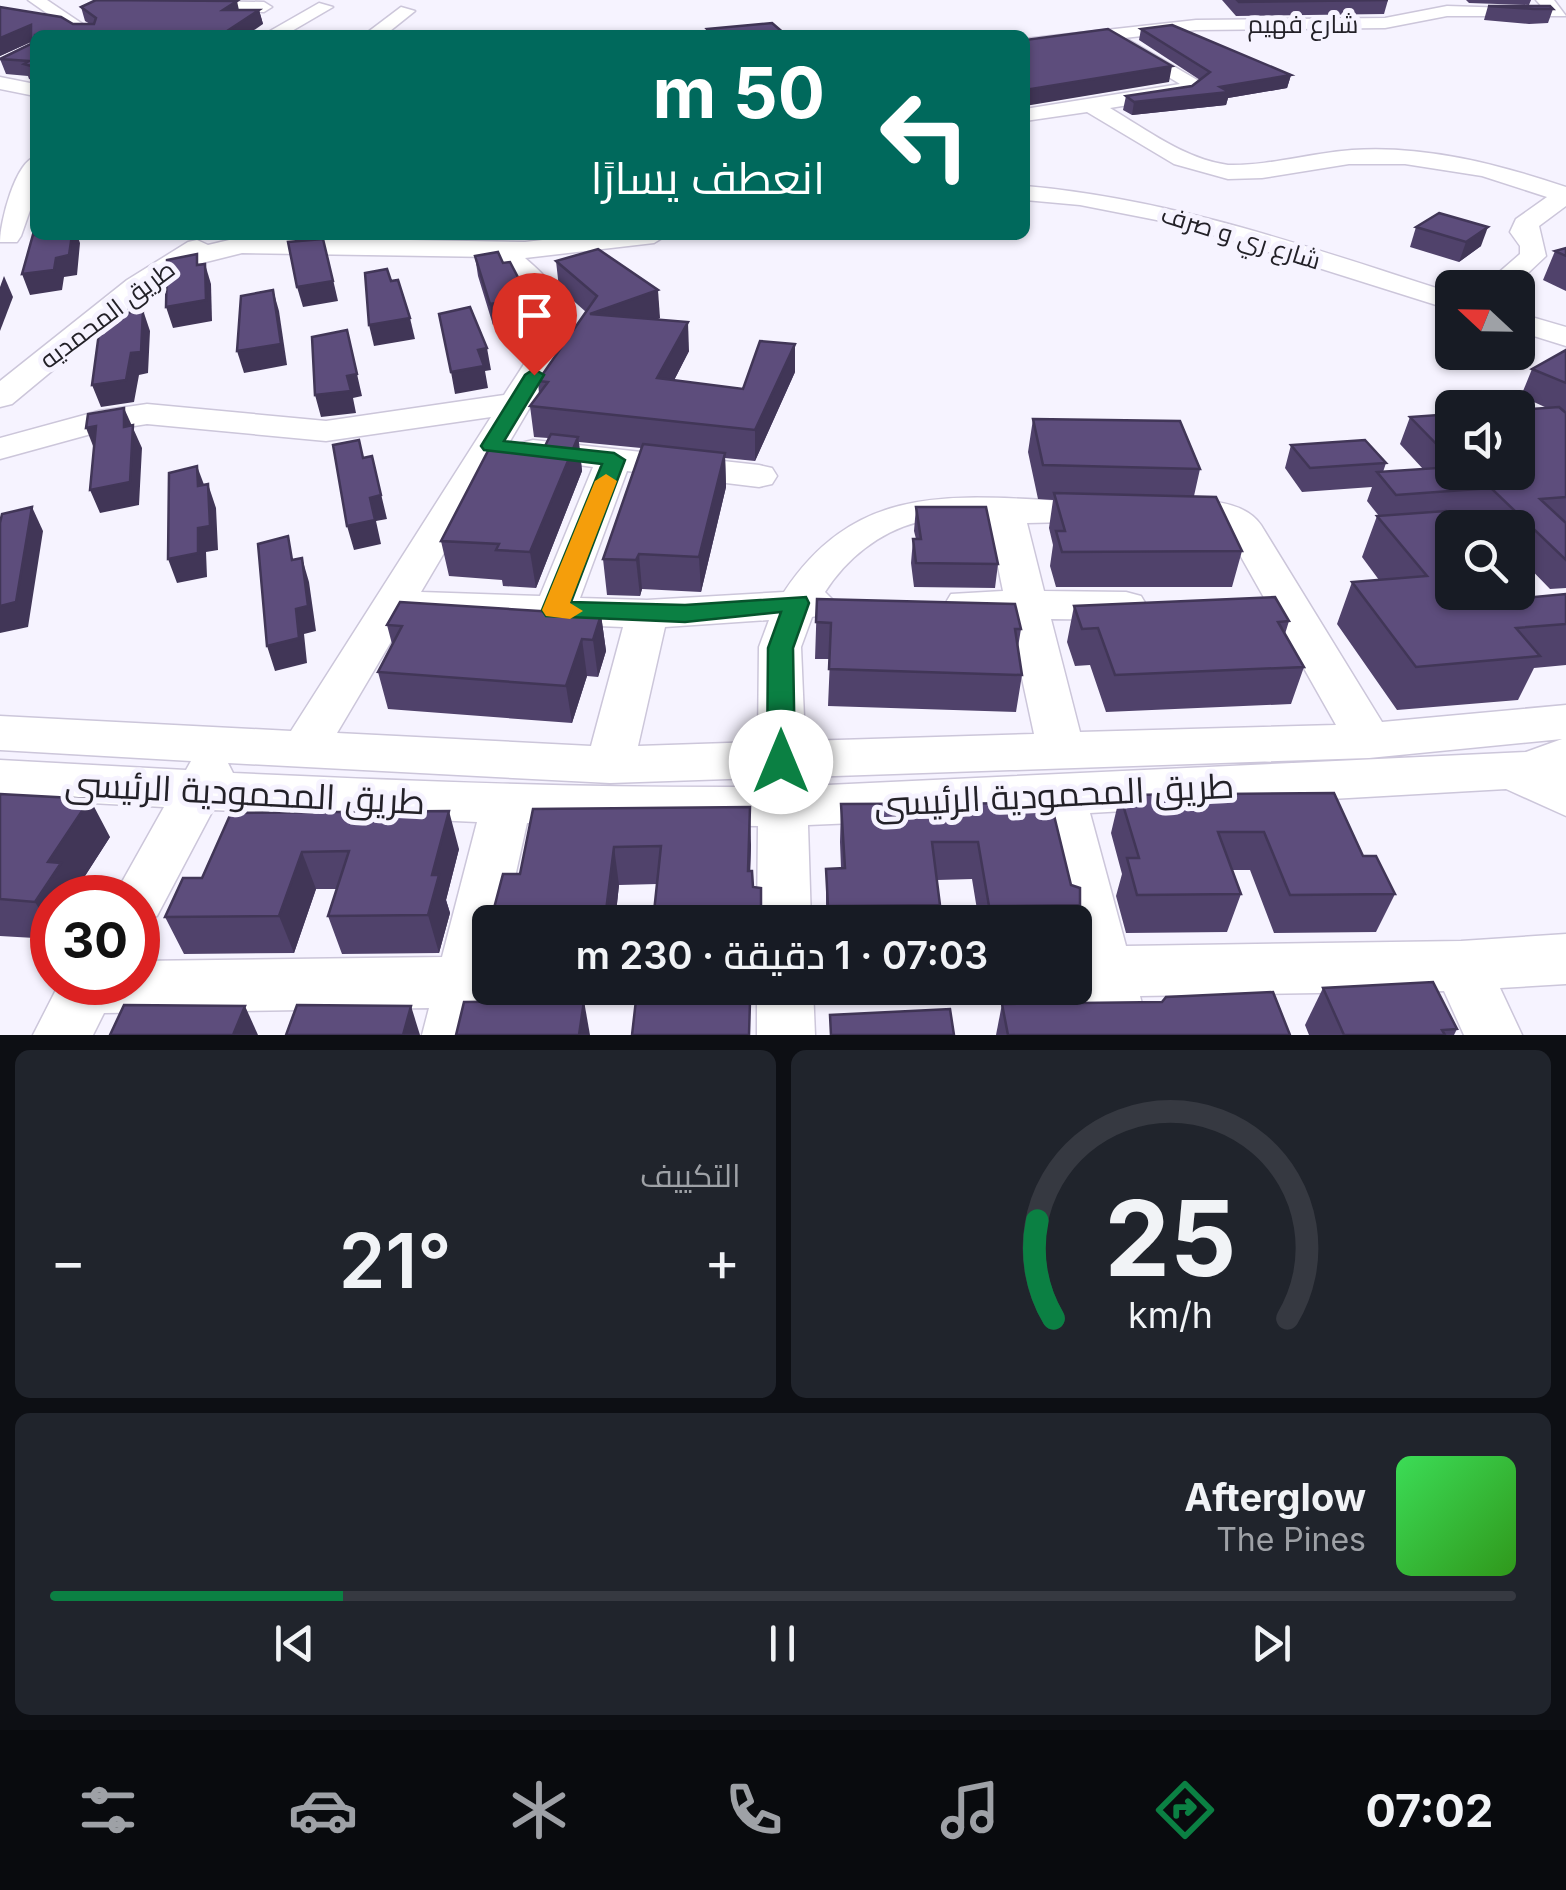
<!DOCTYPE html>
<html lang="ar">
<meta charset="utf-8">
<style>
body{margin:0;font-family:Inter,Cairo,sans-serif;background:#20242c;color:#f1f3f6;direction:rtl;height:100vh;display:flex;flex-direction:column;font-size:38px;white-space:nowrap}
*{box-sizing:border-box;margin:0}
p{font-size:32px;color:#9ea1a6}
.icon{flex:none;width:55px;height:55px;fill:none;stroke:currentColor;stroke-width:2;stroke-linecap:round;stroke-linejoin:round}
.map{position:relative;height:1035px;overflow:hidden;direction:ltr}
.details{display:flex;flex-direction:column;gap:15px;padding:15px;background:#0d0f14;flex:1}
.details>*{flex:none}
.top-card{position:absolute;left:30px;top:30px;width:1000px;height:210px;border-radius:15px;box-shadow:0 2px 8px #0004;direction:rtl;background:#00695c;color:#fff;overflow:hidden}
.needle{width:65px;rotate:292deg}
.tools{position:absolute;left:1435px;top:270px;display:grid;gap:20px}
.tools a{display:grid;place-items:center;width:100px;height:100px;border-radius:15px;background:#171b24;box-shadow:0 2px 8px #0004;font-size:50px}
.speed{position:absolute;left:30px;top:875px;display:flex;gap:20px;font-size:50px;font-weight:700;text-align:center}
.speed>*{display:grid;place-content:center;width:130px;height:130px;border-radius:50%;background:#171b24;box-shadow:0 2px 8px #0004;line-height:1}
.speed .limit{border:15px solid #d22;background:#fff;color:#111}
.pin{position:absolute;display:grid;place-items:center;width:85px;height:85px;color:#fff;margin:-102px -42px;border-radius:50% 50% 50% 0;rotate:-45deg;box-shadow:0 0 10px #0007}
.pin .icon{rotate:45deg}
.me{position:absolute;width:110px;margin:-55px;rotate:0deg;stroke-linejoin:round;filter:drop-shadow(0 0 8px #0008)}
.turn{display:flex;align-items:center;gap:35px;height:210px;padding:0 40px;font-size:45px}
.turn .icon{width:130px;height:130px;stroke-width:2.5}
.turn b{display:block;font-size:70px;line-height:85px}
.big{font-size:75px;font-weight:600;line-height:1.1}
.details .tile{flex:1;display:flex;flex-direction:column;justify-content:center;gap:15px;min-width:0;padding:0 35px;border-radius:15px;background:#20242c}
.details .dial{align-items:center;gap:0}
.dial svg{height:260px;overflow:visible;fill:none;stroke:#363941;stroke-width:7;stroke-linecap:round;text-anchor:middle}
.dial text{fill:#f1f3f6;stroke:none}
.song{display:flex;align-items:center;gap:30px}
.cover{width:120px;height:120px;border-radius:15px;background:linear-gradient(135deg,hsl(130 70% 55%),hsl(110 70% 35%))}
.played{height:10px;border-radius:5px;background:linear-gradient(90deg,#0b8043 20%,#363941 20%)}
.keys{display:flex;justify-content:space-around;direction:ltr}
.heat{display:flex;justify-content:space-between;align-items:center;font-size:55px;direction:ltr}
.details .tiles{flex:1;display:grid;gap:15px;grid-template-columns:1fr 1fr}
.tile:last-child{grid-column:span 2}
.trip{position:absolute;left:472px;top:905px;width:620px;height:100px;border-radius:15px;background:#171b24;box-shadow:0 2px 8px #0004;font-weight:600;line-height:100px;text-align:center;direction:rtl}
.dock{display:flex;height:160px;justify-content:space-around;align-items:center;background:#090b0e;color:#9ea1a6}
.dock .icon{width:70px;height:70px}
.dock .active{color:#0b8043}
.dock b{font-size:45px;color:#f1f3f6}
.map>svg:first-child{display:block}
</style>
<div class="map">
<svg width="1566" height="1035" viewBox="0 0 1566 1035">
<rect width="100%" height="100%" fill="#f6f3ff"/>
<g fill="none" stroke-linecap="round" stroke-linejoin="round">
<defs>
<g id="minor">
<path d="M28,0H47L99,35H78Z"/>
<path d="M1536,0H1554L1566,16H1447L1385,28L1196,30L1025,49V39L1196,20L1385,18L1447,6L1544,9Z"/>
<path d="M186,1L264,2L272,7L264,12L180,10L178,6Z"/>
<path d="M319,3L333,7L285,35H263Z"/>
<path d="M401,7L415,11L385,35H364Z"/>
<path d="M1127,39L1204,84L1189,95L1110,108C1147,130 1185,159 1228,165C1270,166 1310,153 1352,150C1425,145 1497,164 1566,187V206L1539,226L1546,256L1512,288H1481L1520,254V246L1510,232L1516,219L1547,197L1482,176L1405,164H1349L1262,178L1228,179L1174,164L1087,112L1025,121V109L1180,84L1121,48V40Z"/>
<path d="M0,77L35,84V96L0,89Z"/>
<path d="M35,157V196L21,236L17,242H0C0,222 15,163 35,157Z"/>
<path d="M1025,186C1174,199 1311,248 1452,293V310L1182,225L1080,205L1025,200Z"/>
<path d="M586,235H667L654,243L525,258C549,279 573,302 572,336L421,592L540,596L593,467L521,457L516,450L521,443L533,440L759,465L772,468L777,476L772,484L759,487L627,471L580,598L647,600L784,592C864,471 973,500 1099,502L1112,505L1118,513L1112,521L1027,523L1044,591L1126,592L1141,596L1147,606L1141,616L1126,620L1051,619L1080,732L1336,725L1227,532L1214,525L1161,521L1155,513L1161,505C1190,498 1242,497 1261,525L1382,722L1566,705V816L1506,789L1090,813L1126,946L1461,941L1566,934V984L1500,988L1522,1035H1464L1444,991L1140,996L1150,1035H1092L1083,997L1054,988H1075V922H1066L1041,815L808,825L811,922H757L758,826L527,823L505,922H490V988H516L510,1000L486,1008L480,1035H422L429,1008L104,1013L93,1035H33L60,982H138V961L442,957L477,822L213,810L157,916L138,923V898H113L164,807L0,798V760L186,770L191,761L0,750V716L291,731L491,417L326,441L147,424L102,431L0,459V438L99,411L147,404L326,421L504,395C552,321 559,321 493,257L242,253L186,267L147,292L12,404L0,407V381L127,280L188,242L197,240L208,245L242,237L525,242ZM918,522L989,523L1003,591L951,594L945,604L951,614L1009,618L1034,734L805,741L801,647L812,617L830,613L836,603L825,592C846,559 879,532 918,522ZM405,618L623,627L591,746L337,733ZM769,620L759,647L758,742L638,746L665,627ZM1562,739L1526,752L806,786V777L1369,758ZM228,763L610,783L758,778V787C583,788 408,781 233,773Z"/>
<path d="M1518,313L1566,327V346L1518,331Z"/>
<path d="M757,988H813L815,1035H757Z"/>
</g>
</defs>
<!-- minor casing -->
<use href="#minor" stroke="#ccc6da" stroke-width="3"/>
<!-- minor -->
<use href="#minor" fill="#fff" fill-rule="evenodd"/>
</g>
<!-- wall -->
<g fill="#50426b">
<path d="M1222,0H1388L1384,14L1236,16Z"/>
<path d="M1466,0H1531L1529,5L1469,3Z"/>
<path d="M1488,6L1553,9L1548,23L1529,24L1484,20Z"/>
<path d="M0,7L73,24H90L85,21L81,7L259,10L263,24L35,35V81L29,79L28,76L6,74L0,59L31,44V42L0,56Z"/>
<path d="M1141,29L1291,75L1287,88L1228,98L1226,105L1132,115L1123,110L1126,96L1192,86L1200,80L1139,40Z"/>
<path d="M1416,227L1481,246L1459,262L1410,247Z"/>
<path d="M1566,248V291L1543,280L1555,251Z"/>
<path d="M475,256L525,305L521,306L523,320L493,325L478,276Z"/>
<path d="M556,261L660,318L656,320L689,351L674,380L743,389L795,372L755,461L725,458L726,487L701,592L642,589L640,596L607,595L603,559L641,448L579,442L582,471L536,588L503,586L502,580L449,576L441,541L543,450L548,438L534,437L530,406L539,394L538,381L586,312L559,288Z"/>
<path d="M1566,350V588L1550,589L1518,556V528H1490L1479,517L1452,518L1524,598L1566,594V665L1534,668L1518,700L1397,710L1337,624L1352,582L1379,580L1362,557L1377,516H1379L1367,501L1372,487L1302,492L1285,468L1291,445L1386,463L1383,472L1423,469L1400,444L1410,417L1452,414V472L1547,408L1521,396L1532,369Z"/>
<path d="M1033,419L1200,469L1194,496L1242,551L1232,587H1056L1050,566L1053,545L1049,528L1053,500L1038,499L1028,452Z"/>
<path d="M916,507L998,564L995,588L914,587L911,563L913,539H916L914,531Z"/>
<path d="M817,599L1021,629L1018,647L1022,675L1016,712L828,706L830,659H815Z"/>
<path d="M1074,606L1289,621L1285,634L1304,667L1291,704L1106,712L1090,665L1075,666L1067,642Z"/>
<path d="M601,615L606,651L598,677L587,676L572,723L388,709L378,672L392,644L387,625Z"/>
<path d="M0,794L110,837L76,890L80,898H52V939L0,936Z"/>
<path d="M1120,795L1363,856L1395,894L1376,932L1274,933L1250,870H1232L1241,894L1227,932L1126,933L1116,896L1122,874L1111,833Z"/>
<path d="M1051,803L1071,885L1080,905L1075,928V922H979L972,879L937,880L940,905L938,922H826V869L841,868L840,842L841,804Z"/>
<path d="M533,809L751,845L750,871L753,887L761,888L762,922H655L654,912L657,884L619,885L615,922H496L493,912L520,874Z"/>
<path d="M231,813L459,849L446,900L450,913L439,953L342,954L328,916L337,889H316L294,953L184,954L165,917L202,878Z"/>
<path d="M1323,988L1457,1029L1454,1035H1309L1305,1025Z"/>
<path d="M1002,1004L1290,1035H996Z"/>
</g>
<!-- shaded-wall -->
<g fill="#413657">
<path d="M237,1L240,15L223,10Z"/>
<path d="M259,10L263,24L247,35H221Z"/>
<path d="M31,25L35,40L0,56V38Z"/>
<path d="M1172,66L1169,82L1025,106V90Z"/>
<path d="M1291,75L1287,88L1228,98L1226,105L1132,115L1134,102Z"/>
<path d="M1488,227L1481,246L1459,262L1466,242Z"/>
<path d="M72,235H77L80,243L77,275L64,277L62,290L30,295L22,274L56,258Z"/>
<path d="M328,258L338,301L303,307L297,287Z"/>
<path d="M205,264L211,284L212,321L173,328L166,307Z"/>
<path d="M4,276L13,297L0,331V287Z"/>
<path d="M522,285L525,305L521,306L523,320L493,325L490,304L514,286Z"/>
<path d="M273,290L279,311L287,365L244,373L237,351Z"/>
<path d="M658,290L660,318L593,342L590,314Z"/>
<path d="M143,310L150,331L148,373L139,375L134,402L101,407L92,385L131,353Z"/>
<path d="M410,318L415,339L374,346L369,325Z"/>
<path d="M688,322L689,351L660,408L657,378Z"/>
<path d="M795,344V372L755,461V430Z"/>
<path d="M487,348L491,370L485,371L488,388L455,394L451,372L478,350Z"/>
<path d="M357,374L362,396L353,398L356,413L321,417L315,395L347,376Z"/>
<path d="M124,408L142,448L139,505L100,513L90,490L124,427Z"/>
<path d="M96,426L95,451L86,428Z"/>
<path d="M578,437L582,471L536,588L530,552Z"/>
<path d="M725,453L726,487L701,592L699,557Z"/>
<path d="M372,456L387,519L376,521L381,544L354,550L347,526L370,498Z"/>
<path d="M197,466L206,490L198,486Z"/>
<path d="M208,484L216,508L218,550L206,552L207,577L177,583L168,559Z"/>
<path d="M32,507L43,531L28,627L0,633V606Z"/>
<path d="M639,554L642,589L640,596L636,560Z"/>
<path d="M302,558L309,582L316,631L304,634L307,663L275,671L267,646L296,609Z"/>
<path d="M601,615L606,651L598,677L593,640Z"/>
<path d="M582,639L587,676L572,723L566,686Z"/>
<path d="M90,799L110,837L76,890L80,898H52V930L35,902L48,862Z"/>
<path d="M750,807L751,845L749,909L748,871Z"/>
<path d="M449,811L459,849L446,900L450,913L439,953L428,915L432,875Z"/>
<path d="M614,847L619,885L615,922H608L606,911Z"/>
<path d="M302,852L316,889L294,953L279,916Z"/>
<path d="M584,1001L590,1035H579Z"/>
<path d="M245,1006L258,1035H233Z"/>
<path d="M411,1006L420,1035H403Z"/>
</g>
<!-- building -->
<g fill="#5d4d7c" stroke="#413657" stroke-width="2.5">
<path d="M96,0L237,1L223,10H259L221,35H35V67L24,64L29,61L0,59L31,44V25L0,38V7L61,17L73,24H94L96,18L81,7Z"/>
<path d="M1237,0H1388L1239,2Z"/>
<path d="M1488,6H1550L1553,9H1534Z"/>
<path d="M772,23L786,35H713L707,29Z"/>
<path d="M1172,25L1291,75L1220,87L1229,92L1134,102L1126,96L1192,86L1210,72L1141,29Z"/>
<path d="M1108,29L1172,66L1025,90V40Z"/>
<path d="M1439,213L1488,227L1466,242L1416,227Z"/>
<path d="M34,231H35V235H72L69,255L56,258L54,270L22,274Z"/>
<path d="M323,239L333,281L297,287L288,242Z"/>
<path d="M1566,248V256L1555,251Z"/>
<path d="M598,249L658,290L590,314L688,322L657,378L743,389L760,341L795,344L755,430L530,406L548,382L538,381L597,296L556,261Z"/>
<path d="M498,252L503,263L510,262L522,285L514,286L520,299L490,304L475,256Z"/>
<path d="M197,254V265L205,264L206,300L166,307L167,260Z"/>
<path d="M387,269L391,281L398,280L410,318L369,325L365,273Z"/>
<path d="M273,290L281,344L237,351L241,296Z"/>
<path d="M470,307L487,348L478,350L484,366L451,372L439,314Z"/>
<path d="M143,310L141,352L131,353L126,380L92,385L101,318Z"/>
<path d="M347,330L357,374L347,376L351,391L315,395L312,337Z"/>
<path d="M1566,350V383L1532,369Z"/>
<path d="M1559,407L1566,413V497L1540,499L1566,523V560L1491,488L1396,495L1377,472L1452,467V472H1518V410Z"/>
<path d="M124,408V427L133,425L130,482L90,490L96,426L86,428L88,414Z"/>
<path d="M1452,414V460L1410,417Z"/>
<path d="M1033,419L1180,421L1200,469L1043,465Z"/>
<path d="M551,434L578,437L530,552L496,550L499,544L441,541L490,447L543,450Z"/>
<path d="M359,440L363,458L372,456L381,495L370,498L375,520L347,526L333,445Z"/>
<path d="M1365,440L1386,463L1310,468L1291,445Z"/>
<path d="M643,444L725,453L699,557L639,554L636,560L603,559Z"/>
<path d="M197,466L198,486L208,484L210,526L198,528V553L168,559L169,473Z"/>
<path d="M1054,493L1216,497L1242,551L1062,552L1056,531H1065Z"/>
<path d="M32,507L16,602L0,606V523L2,514Z"/>
<path d="M916,507H986L998,564L916,563L913,539H921Z"/>
<path d="M1446,511L1461,528H1452V592H1518V590L1524,598L1566,594V624L1516,628L1540,656L1416,667L1352,582L1427,576L1377,516Z"/>
<path d="M288,536L292,560L302,558L308,606L296,609L299,638L267,646L258,544Z"/>
<path d="M1275,597L1289,621L1278,622L1304,667L1115,675L1098,628L1082,629L1074,606Z"/>
<path d="M817,599L1015,604L1021,629H1015L1022,675L829,669L831,623L816,622Z"/>
<path d="M400,602L601,615L593,640L582,639L566,686L378,672L402,626L387,625Z"/>
<path d="M1334,793L1363,856H1376L1395,894L1290,895L1264,832H1218L1241,894L1137,895L1127,858H1139L1120,795Z"/>
<path d="M0,794L90,799L48,862L61,863L35,902L0,899Z"/>
<path d="M1051,803L1071,885L1080,888V905L989,906L978,842H932L940,905L828,906L826,869L845,868L841,804Z"/>
<path d="M750,807L748,871H752L753,887L761,888V911L654,912L661,846L614,847L606,911L493,912L503,874H520L533,809Z"/>
<path d="M449,811L432,875H439L428,915L328,916L349,851L302,852L279,916L165,917L183,878H202L231,813Z"/>
<path d="M1433,982L1457,1029L1442,1030L1445,1035H1344L1323,988Z"/>
<path d="M1273,992L1290,1035H1008L1002,1004L1162,1002L1166,997Z"/>
<path d="M636,1000L750,1001L749,1035H632Z"/>
<path d="M584,1001L579,1035H456L464,1002Z"/>
<path d="M124,1005L245,1006L233,1035H110Z"/>
<path d="M297,1005L411,1006L403,1035H286Z"/>
<path d="M950,1009L954,1035H831L830,1015Z"/>
</g>
<!-- route -->
<path fill="#0b8043" stroke="#07532c" stroke-width="2.5" d="M534,369L544,375L504,441L614,453L625,460L571,602L685,605L806,597L809,603L793,648L795,762L791,769L781,772L771,769L767,762L768,648L781,612L685,622L546,616L542,610L602,464L484,450L481,446L525,375Z"/>
<!-- slow -->
<path fill="#f59e0b" d="M606,474L617,481L570,603L583,611L570,619L546,616L542,610L595,481Z"/>
<g text-anchor="middle" dominant-baseline="central" stroke-width="10" stroke-linejoin="round" paint-order="stroke">
<!-- far-street labels -->
<g font-size="25" fill="#232128" stroke="#f6f3ff">
<text x="1303" y="24">شارع فهيم</text>
<text transform="translate(1241 237) rotate(17)">شارع ري و صرف</text>
<text transform="translate(107 314) rotate(-37)">طريق المحمديه</text>
</g>
<!-- near-street labels -->
<g font-size="35" fill="#232128" stroke="#f6f3ff">
<text transform="translate(245 792) rotate(3)">طريق المحمودية الرئيسى</text>
<text transform="translate(1054 794) rotate(-3)">طريق المحمودية الرئيسى</text>
</g>
</g>
</svg>
<div class="tools">
<a><svg class="needle" viewBox="-14 -14 28 28"><path d="M0-13l5 13h-10z" fill="#e53935"/><path d="M0 13l5-13h-10z" fill="#9ea1a6"/></svg></a>
<a><svg class="icon" aria-label="sound" viewBox="0 0 24 24"><path d="M4 9h4l5-4v14l-5-4H4zM17 9q2 3 0 6"/></svg></a>
<a><svg class="icon" aria-label="search" viewBox="0 0 24 24"><circle cx="10" cy="10" r="6"/><path d="M15 15l6 6"/></svg></a>
</div>
<div class="speed"><div class="limit">30</div></div>
<div class="pin" style="left:534px;top:375px;background:#d93025"><svg class="icon" aria-label="arrive" viewBox="0 0 24 24"><path d="M6 21V4h12l-3 4 3 4H6"/></svg></div>
<svg class="me" style="left:781px;top:762px" viewBox="-20 -20 40 40"><circle r="19" fill="#fff"/><path d="M0-13L10 11 0 6-10 11z" fill="#0b8043"/></svg>
<div class="trip">07:03 · 1 دقيقة · 230 m</div>
<div class="top-card">
<div class="turn"><svg class="icon" aria-label="left" viewBox="0 0 24 24"><path d="M17 20v-9H6M10 6l-5 5 5 5"/></svg><div><b>50 m</b>انعطف يسارًا</div></div>
</div>
</div>
<section class="details">
<div class="tiles">
<div class="tile dial"><svg viewBox="0 0 100 80">
<path d="M14 69A42 42 0 1 1 86 69"/>
<path d="M14 69A42 42 0 0 1 9 39" stroke="#0b8043"/>
<text x="50" y="56" font-size="32" font-weight="700">25</text>
<text x="50" y="72" font-size="11">km/h</text>
</svg></div>
<div class="tile"><p>التكييف</p>
<div class="heat"><a>−</a><b class="big">21°</b><a>+</a></div>
</div>
<div class="tile">
<div class="song"><i class="cover"></i><div><b>Afterglow</b><p>The Pines</p></div></div>
<div class="played"></div>
<div class="keys"><svg class="icon" aria-label="previous" viewBox="0 0 24 24"><path d="M18 5L8 12l10 7zM5 5v14"/></svg><svg class="icon" aria-label="pause" viewBox="0 0 24 24"><path d="M8 5v14M16 5v14"/></svg><svg class="icon" aria-label="next" viewBox="0 0 24 24"><path d="M6 5l10 7-10 7zM19 5v14"/></svg></div>
</div>
</div>
</section>
<nav class="dock">
<b>07:02</b>
<svg class="icon active" aria-label="directions" viewBox="0 0 24 24"><path d="M12 3l9 9-9 9-9-9zM9 14v-3h6M13 9l2 2-2 2"/></svg>
<svg class="icon" aria-label="music" viewBox="0 0 24 24"><path d="M9 18V5l10-2v13"/><circle cx="6" cy="18" r="3"/><circle cx="16" cy="16" r="3"/></svg>
<svg class="icon" aria-label="phone" viewBox="0 0 24 24"><path d="M5 4h4l2 5-3 2q2 4 5 5l2-3 5 2v4C11 20 4 13 5 4z"/></svg>
<svg class="icon" aria-label="climate" viewBox="0 0 24 24"><path d="M12 3v18M4 7l16 10M4 17L20 7"/></svg>
<svg class="icon" aria-label="car" viewBox="0 0 24 24"><path d="M5 17H2v-5l4-1 3-4h7l3 4 3 1v5h-3M9 17h6M6 11h13"/><circle cx="7" cy="17" r="2"/><circle cx="17" cy="17" r="2"/></svg>
<svg class="icon" aria-label="filters" viewBox="0 0 24 24"><path d="M4 7h16M4 17h16"/><circle cx="9" cy="7" r="2"/><circle cx="15" cy="17" r="2"/></svg>
</nav>
